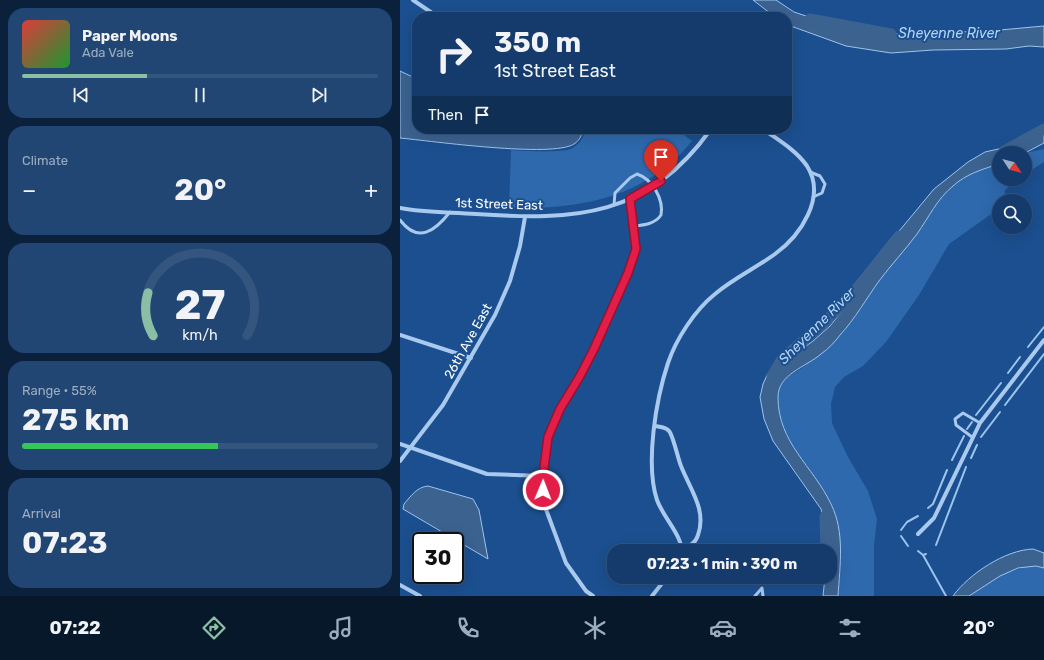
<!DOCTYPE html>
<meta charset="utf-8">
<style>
body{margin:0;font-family:Rubik,sans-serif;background:#214673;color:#f1f3f6;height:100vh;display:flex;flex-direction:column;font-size:15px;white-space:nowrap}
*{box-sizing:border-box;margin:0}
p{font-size:13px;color:#9dadc1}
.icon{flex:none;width:22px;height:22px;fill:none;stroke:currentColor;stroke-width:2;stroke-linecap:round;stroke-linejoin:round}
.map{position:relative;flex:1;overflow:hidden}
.side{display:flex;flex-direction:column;gap:8px;padding:8px;background:#0b203b;width:400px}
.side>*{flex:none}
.hud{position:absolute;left:12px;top:12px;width:380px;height:122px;border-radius:16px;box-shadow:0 4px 16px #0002,0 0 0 1px #33557e;background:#143b6b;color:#f1f3f6;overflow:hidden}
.needle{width:26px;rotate:126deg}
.fabs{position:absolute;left:592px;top:146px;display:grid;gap:8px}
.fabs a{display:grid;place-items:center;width:40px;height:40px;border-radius:50%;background:#143b6b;box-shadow:0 4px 16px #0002,0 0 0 1px #33557e;font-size:20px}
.speed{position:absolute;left:12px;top:532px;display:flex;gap:8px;font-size:20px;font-weight:700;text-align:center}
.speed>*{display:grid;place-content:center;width:52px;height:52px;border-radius:50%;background:#143b6b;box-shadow:0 4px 16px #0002,0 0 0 1px #33557e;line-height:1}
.speed .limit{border:2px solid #111;border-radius:6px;background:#fff;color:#111}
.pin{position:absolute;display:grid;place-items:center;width:34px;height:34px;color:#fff;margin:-41px -17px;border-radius:50% 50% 50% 0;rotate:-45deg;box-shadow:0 0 4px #0007}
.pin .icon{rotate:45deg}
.me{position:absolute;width:44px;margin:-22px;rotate:1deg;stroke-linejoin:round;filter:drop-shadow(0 0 3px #0008)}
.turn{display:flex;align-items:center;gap:14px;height:84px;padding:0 16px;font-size:18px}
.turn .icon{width:52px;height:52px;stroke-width:2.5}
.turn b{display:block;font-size:28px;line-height:34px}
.then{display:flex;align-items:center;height:38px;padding:0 16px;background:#0003;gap:8px;font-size:15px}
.big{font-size:30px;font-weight:700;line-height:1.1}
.side .tile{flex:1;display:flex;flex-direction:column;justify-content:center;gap:6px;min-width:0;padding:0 14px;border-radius:16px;background:#214673}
.side .dial{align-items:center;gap:0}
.dial svg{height:104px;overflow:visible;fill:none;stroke:#33557e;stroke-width:7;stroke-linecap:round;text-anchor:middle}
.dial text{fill:#f1f3f6;stroke:none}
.song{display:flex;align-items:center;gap:12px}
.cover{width:48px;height:48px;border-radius:6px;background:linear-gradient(135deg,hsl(0 70% 55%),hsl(130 70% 35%))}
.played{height:4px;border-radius:2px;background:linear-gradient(90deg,#8abfa5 35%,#33557e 35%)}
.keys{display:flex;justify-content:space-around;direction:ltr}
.heat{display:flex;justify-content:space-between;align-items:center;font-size:22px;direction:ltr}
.charge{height:6px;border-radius:3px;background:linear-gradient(90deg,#34c759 55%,#33557e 0)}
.trip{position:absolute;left:207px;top:544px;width:230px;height:40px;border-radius:16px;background:#143b6b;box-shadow:0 4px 16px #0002,0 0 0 1px #33557e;font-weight:700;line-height:40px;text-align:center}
.dock{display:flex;height:64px;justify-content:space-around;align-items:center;background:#08182b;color:#9dadc1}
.dock .icon{width:28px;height:28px}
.dock .on{color:#8abfa5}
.dock b{font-size:18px;color:#f1f3f6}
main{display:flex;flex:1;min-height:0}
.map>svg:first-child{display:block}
</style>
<main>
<section class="side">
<div class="tile">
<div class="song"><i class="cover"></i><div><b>Paper Moons</b><p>Ada Vale</p></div></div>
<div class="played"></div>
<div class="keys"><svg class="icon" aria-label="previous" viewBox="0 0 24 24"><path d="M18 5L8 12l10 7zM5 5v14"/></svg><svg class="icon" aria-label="pause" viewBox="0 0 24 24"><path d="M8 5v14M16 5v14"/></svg><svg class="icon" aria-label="next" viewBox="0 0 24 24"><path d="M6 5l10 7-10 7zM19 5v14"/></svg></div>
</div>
<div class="tile"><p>Climate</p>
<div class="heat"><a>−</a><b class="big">20°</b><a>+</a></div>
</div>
<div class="tile dial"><svg viewBox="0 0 100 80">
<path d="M14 69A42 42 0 1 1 86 69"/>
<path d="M14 69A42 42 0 0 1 10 36" stroke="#8abfa5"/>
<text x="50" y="56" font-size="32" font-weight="700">27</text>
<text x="50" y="72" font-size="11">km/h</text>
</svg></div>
<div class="tile"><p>Range · 55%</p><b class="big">275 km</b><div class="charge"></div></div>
<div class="tile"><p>Arrival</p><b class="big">07:23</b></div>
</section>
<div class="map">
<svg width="644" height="596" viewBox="0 0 644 596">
<rect width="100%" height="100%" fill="#1b4f8f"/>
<!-- green -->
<g fill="#2e69ad">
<path d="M186,129H276L292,141C284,150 276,160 266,167C221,203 164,209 109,208L111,150C124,151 160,153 171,149C179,145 184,137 186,129Z"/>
<path d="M644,149V162L625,174V153Z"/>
<path d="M599,164V179H618L605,190L604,201H599V207L594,212L549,244L519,295L486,342L463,366L444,377L435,387L431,404L432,423L448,457L468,491L477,519L474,545V596H438C440,565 445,533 431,504C413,466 379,443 378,397C378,393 380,387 382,383C388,375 396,372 403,367C416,357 430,347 440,335C456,319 466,299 479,281C491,264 506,248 518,231C530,215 538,199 553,186C566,174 583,169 599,164Z"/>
<path d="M636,566L644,568V596H569C587,579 612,568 636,566Z"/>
</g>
<!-- water -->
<g fill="#3c6290" stroke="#9cc4f0">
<path d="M353,0H376L394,12L433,25L497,34L589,31L644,26V47L629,46L606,49L533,50L491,53L446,46L388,25L387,17H375Z"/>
<path d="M0,71L17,79V129H183C182,135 180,140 174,144C153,158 31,141 0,138Z"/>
<path d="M644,131V143L625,153H599V164C583,169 566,174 553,186C537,199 529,217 517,234C505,250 491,265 479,281C466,299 455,319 440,335C435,342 428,349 421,354C406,367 378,374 378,397C378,443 413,466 431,504C445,532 440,565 438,596H423L425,577H430V551H426L425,524L421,509L373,441L364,419L360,397L363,384L368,373L413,341L430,326L472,274L486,255L495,236L534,189L568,162L585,152L607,147Z"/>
<path d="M28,486L73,499L79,510L88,559L3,509L4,504C11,496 17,487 28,486Z"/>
<path d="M633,549L644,553V568L636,566L618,568L600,576L569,596H553C569,574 605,550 633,549Z"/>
</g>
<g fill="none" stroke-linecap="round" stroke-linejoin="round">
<!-- stream -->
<g stroke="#9cc4f0" stroke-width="2">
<path d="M628,347L644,327"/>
<path d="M608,373L620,357"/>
<path d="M605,405L644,354"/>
<path d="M576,415L601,383"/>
<path d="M567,429L572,422"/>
<path d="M581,437L600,412"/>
<path d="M571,458L577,445"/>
<path d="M552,460L564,436"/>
<path d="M528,508L533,504L547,470"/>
<path d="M501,530L507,522L518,516"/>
<path d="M501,536L508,546"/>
<path d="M536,545L566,467"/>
<path d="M518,551L523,555"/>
<path d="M526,554L523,555L546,596"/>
</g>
<!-- river -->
<g stroke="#3c6290" stroke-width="11">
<path d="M410,19L491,34"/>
<path d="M604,151L644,129"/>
<path d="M372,376L382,359L425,322L455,291L499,236"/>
<path d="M425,516L426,551"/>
</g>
<!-- service -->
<g stroke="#a9c9ee" stroke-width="3">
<path d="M410,172L420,176L425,184L422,193L413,197"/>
<path d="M214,205L215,193L230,178L237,174C252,179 264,199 261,215C255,224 244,225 234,226"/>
<path d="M0,220C18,244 35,231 50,212"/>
<path d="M572,437L556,425L555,419L563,413L580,423"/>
<path d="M355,596L362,588L363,596"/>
</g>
<!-- minor -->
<g stroke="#a9c9ee" stroke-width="4">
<path d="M13,0L38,17"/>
<path d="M0,208C25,213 51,212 76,214C176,221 248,217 311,129"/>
<path d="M0,335L71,358"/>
<path d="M255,426C260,427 266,427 269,431C273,435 278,459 281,466C290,489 307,510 298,535C295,544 290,546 282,547"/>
<path d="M0,444L87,474L143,476"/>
<path d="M0,461L43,405L95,315L110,281L120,246L125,217"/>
<path d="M518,534L534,518L580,423L644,340"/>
<path d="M282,551C281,534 263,517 257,500C245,464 256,399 268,363C276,339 295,310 315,294C334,278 356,268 375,254C400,236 427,197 407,166C396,150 378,140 363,129"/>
<path d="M0,585L20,596"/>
<path d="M193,596L186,591L166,563L144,504L143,476L148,437L161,409L180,376L194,349L228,273L236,249L230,199"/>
<path d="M252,596L267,577"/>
</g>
</g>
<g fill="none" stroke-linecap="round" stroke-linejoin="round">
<defs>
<path id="route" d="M143,490V476L148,437L160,409L180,376L194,349L228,273L236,249L230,199L261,181"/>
</defs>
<!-- route casing -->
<use href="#route" stroke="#92132f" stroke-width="10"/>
<!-- route -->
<use href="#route" stroke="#e11d48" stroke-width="7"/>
</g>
<g text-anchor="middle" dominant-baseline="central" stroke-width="4" stroke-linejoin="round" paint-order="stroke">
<!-- street labels -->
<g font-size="13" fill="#fff" stroke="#1b4f8f">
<text transform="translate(99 204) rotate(2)">1st Street East</text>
<text transform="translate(68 341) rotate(-61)">26th Ave East</text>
</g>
<!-- water labels -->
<g font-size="14" font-style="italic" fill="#b5d3f5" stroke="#1b4f8f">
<text x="549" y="33">Sheyenne River</text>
<text transform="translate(417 326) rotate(-45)">Sheyenne River</text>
</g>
</g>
</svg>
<div class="fabs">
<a><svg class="needle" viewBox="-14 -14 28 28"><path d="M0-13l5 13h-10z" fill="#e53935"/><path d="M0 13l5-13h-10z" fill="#9dadc1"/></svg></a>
<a><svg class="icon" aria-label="search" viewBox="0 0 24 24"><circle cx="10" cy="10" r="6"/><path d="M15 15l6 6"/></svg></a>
</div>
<div class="speed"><div class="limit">30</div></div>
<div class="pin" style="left:261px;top:181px;background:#d93025"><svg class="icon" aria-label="arrive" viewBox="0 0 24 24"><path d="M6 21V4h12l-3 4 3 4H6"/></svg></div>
<svg class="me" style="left:143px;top:490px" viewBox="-20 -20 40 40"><circle r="17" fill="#e11d48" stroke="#fff" stroke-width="3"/><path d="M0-11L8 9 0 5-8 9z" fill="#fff"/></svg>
<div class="trip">07:23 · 1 min · 390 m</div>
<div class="hud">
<div class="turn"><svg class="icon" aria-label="right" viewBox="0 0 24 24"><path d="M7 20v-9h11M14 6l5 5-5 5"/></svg><div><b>350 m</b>1st Street East</div></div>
<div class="then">Then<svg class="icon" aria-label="arrive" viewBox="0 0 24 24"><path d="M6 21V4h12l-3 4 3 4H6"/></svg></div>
</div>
</div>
</main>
<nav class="dock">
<b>07:22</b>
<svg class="icon on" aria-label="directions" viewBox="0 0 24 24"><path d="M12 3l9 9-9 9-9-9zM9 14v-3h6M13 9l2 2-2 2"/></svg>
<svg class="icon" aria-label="music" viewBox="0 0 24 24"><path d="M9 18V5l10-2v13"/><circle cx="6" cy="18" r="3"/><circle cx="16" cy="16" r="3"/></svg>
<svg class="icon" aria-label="phone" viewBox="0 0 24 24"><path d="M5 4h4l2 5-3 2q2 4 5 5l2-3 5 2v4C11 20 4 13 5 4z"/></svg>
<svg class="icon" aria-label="climate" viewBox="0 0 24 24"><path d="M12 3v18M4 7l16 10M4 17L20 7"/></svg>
<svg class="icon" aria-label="car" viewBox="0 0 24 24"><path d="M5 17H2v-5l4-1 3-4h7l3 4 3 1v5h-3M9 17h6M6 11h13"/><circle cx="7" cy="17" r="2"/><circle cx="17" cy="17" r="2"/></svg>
<svg class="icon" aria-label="filters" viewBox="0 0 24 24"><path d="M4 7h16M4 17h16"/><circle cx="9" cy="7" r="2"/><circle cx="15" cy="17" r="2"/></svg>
<b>20°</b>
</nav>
